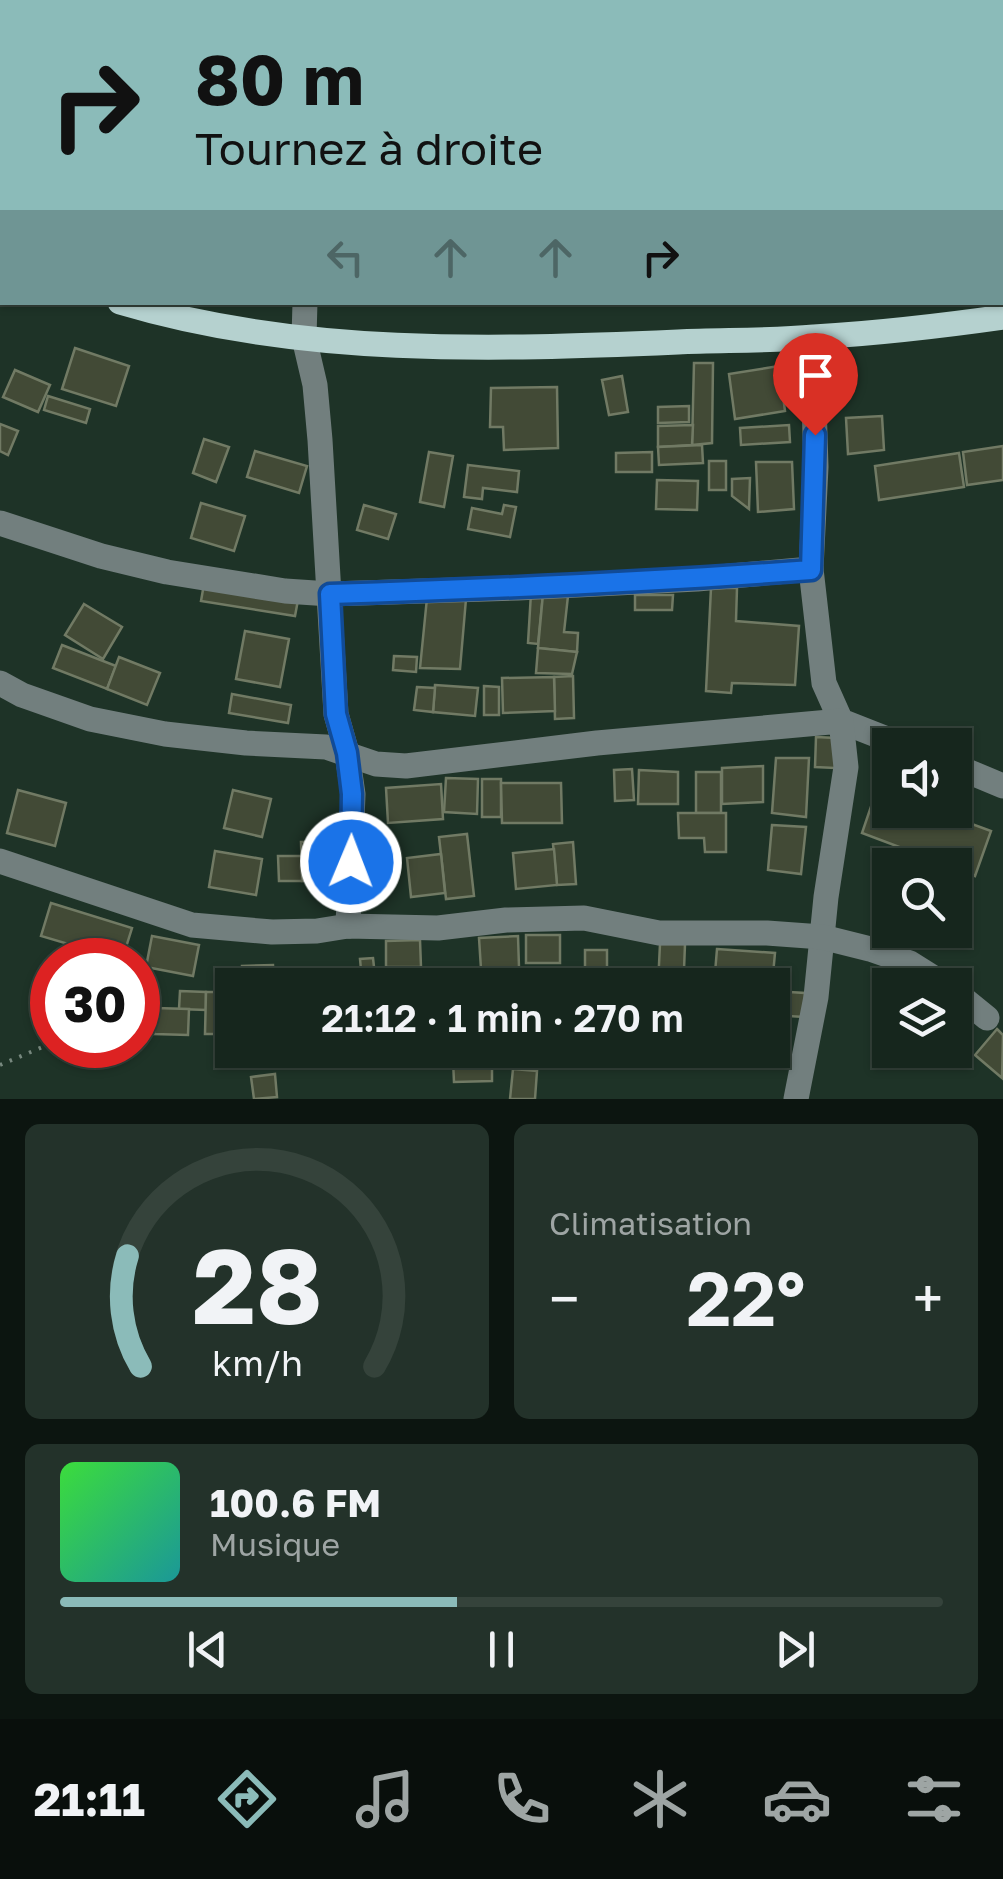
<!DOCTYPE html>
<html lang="fr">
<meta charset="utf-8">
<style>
body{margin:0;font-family:"Golos Text",sans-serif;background:#23322a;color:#f1f3f6;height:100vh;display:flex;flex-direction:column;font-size:38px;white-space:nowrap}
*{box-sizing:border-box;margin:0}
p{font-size:32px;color:#9ea5a4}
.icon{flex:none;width:55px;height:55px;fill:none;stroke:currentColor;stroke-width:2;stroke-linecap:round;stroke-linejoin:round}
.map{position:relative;height:1099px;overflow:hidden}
.panel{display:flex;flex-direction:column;gap:25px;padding:25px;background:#0c1510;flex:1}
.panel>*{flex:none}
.hud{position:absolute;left:0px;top:0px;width:1005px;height:305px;box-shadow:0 2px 8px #0004,0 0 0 2px #35433b;background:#8bbbb9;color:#111;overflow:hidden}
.buttons{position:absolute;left:872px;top:728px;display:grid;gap:20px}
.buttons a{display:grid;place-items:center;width:100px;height:100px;border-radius:0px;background:#16261d;box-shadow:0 2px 8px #0004,0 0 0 2px #35433b;font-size:50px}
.speed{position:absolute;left:30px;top:938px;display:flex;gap:20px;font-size:50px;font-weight:700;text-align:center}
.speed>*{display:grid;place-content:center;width:130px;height:130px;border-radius:50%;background:#16261d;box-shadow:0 2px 8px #0004,0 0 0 2px #35433b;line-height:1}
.speed .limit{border:15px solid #d22;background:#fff;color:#111}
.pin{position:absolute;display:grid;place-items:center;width:85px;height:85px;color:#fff;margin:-102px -42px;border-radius:50% 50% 50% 0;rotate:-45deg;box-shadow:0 0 10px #0007}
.pin .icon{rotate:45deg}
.me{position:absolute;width:110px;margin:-55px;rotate:1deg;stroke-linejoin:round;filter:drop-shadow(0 0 8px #0008)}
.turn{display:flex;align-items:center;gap:35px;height:210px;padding:0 30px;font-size:45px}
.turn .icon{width:130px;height:130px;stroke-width:2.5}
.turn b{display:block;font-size:70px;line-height:85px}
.lanes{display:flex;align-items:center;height:95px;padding:0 30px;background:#0003;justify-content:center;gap:50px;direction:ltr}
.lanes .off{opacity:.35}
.big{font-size:75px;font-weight:600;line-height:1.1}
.panel .tile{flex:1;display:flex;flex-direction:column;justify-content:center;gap:15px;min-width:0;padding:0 35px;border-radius:15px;background:#23322a}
.panel .dial{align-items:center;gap:0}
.dial svg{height:260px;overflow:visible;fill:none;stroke:#35433b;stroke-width:7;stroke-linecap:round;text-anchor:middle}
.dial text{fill:#f1f3f6;stroke:none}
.song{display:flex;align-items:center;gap:30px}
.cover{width:120px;height:120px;border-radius:15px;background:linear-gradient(135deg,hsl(120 70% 55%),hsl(180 70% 35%))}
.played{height:10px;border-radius:5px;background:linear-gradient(90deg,#8bbbb9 45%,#35433b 45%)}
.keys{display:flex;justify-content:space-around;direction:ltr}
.heat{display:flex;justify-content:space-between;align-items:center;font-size:55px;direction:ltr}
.panel .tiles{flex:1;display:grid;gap:25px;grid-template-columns:1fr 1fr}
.tile:last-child{grid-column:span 2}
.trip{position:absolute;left:215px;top:968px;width:575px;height:100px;border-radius:0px;background:#16261d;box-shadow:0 2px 8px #0004,0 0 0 2px #35433b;font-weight:600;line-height:100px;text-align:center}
.tab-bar{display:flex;height:160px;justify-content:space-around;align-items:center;background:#090f0c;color:#9ea5a4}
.tab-bar .icon{width:70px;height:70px}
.tab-bar .on{color:#8bbbb9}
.tab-bar b{font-size:45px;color:#f1f3f6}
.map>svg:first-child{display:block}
</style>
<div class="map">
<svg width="1003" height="1099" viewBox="0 0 1003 1099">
<rect width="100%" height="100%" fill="#1e3327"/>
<!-- building -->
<g fill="#424a36" stroke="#717a64" stroke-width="2.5">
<path d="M75,348L129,366L116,406L62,389Z"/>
<path d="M694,363H713L712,443L692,445Z"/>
<path d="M779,366L785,411L735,419L729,374Z"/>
<path d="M15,370L50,385L38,412L3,397Z"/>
<path d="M622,376L628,412L609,415L602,380Z"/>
<path d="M557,387L558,448L504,450L503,427H490L491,388Z"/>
<path d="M48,396L90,409L86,423L44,410Z"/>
<path d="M689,406V422L658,423V407Z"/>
<path d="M882,416L884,450L848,454L846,418Z"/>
<path d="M0,424L18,431L8,455L0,451Z"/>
<path d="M693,425L692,445L658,447V426Z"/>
<path d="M789,425L790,442L741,445L740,428Z"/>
<path d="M204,439L229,447L216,482L193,473Z"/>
<path d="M702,445L703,463L659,465L658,447Z"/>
<path d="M1003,446V480L967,485L963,452Z"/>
<path d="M255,451L307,466L299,493L247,477Z"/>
<path d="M429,452L453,456L444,507L420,502Z"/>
<path d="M652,452V472H616V453Z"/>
<path d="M959,453L964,487L879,500L875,466Z"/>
<rect x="709" y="461" width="17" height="29"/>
<path d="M756,462H792L794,509L758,512Z"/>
<path d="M468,465L519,471L517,492L483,488L482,499L464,497Z"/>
<path d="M750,478L749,509L732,496V479Z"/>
<path d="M657,480L698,481L697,510L656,509Z"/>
<path d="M201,503L245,516L234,551L191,538Z"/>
<path d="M364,505L396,514L388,539L357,530Z"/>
<path d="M504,505L516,507L510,537L468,529L472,508L502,514Z"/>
<path d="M204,584L298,600L295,616L201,601Z"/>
<path d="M711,588H737L736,621L799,626L795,685L732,683L731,693L706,691Z"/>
<path d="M531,593L543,594L538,644L528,643Z"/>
<path d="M543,594L568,596L564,632L578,633L577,652L538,648Z"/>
<path d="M635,595H673L672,610H635Z"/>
<path d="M427,598L466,599L460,669L420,668Z"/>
<path d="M84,604L122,627L103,659L65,635Z"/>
<path d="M245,631L289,639L280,687L236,679Z"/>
<path d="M62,645L116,666L107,689L53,668Z"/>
<path d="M538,648L577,652L572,674L536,673Z"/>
<path d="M394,656L417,657L416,672L393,670Z"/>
<path d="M119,657L160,673L147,705L107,689Z"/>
<path d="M573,676L574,718L555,719L554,677Z"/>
<path d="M554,677L555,711L503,713L502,678Z"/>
<path d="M435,685L478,688L475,716L433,712Z"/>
<path d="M484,686L499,687V715H484Z"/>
<path d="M417,687L435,688L433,712L414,710Z"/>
<path d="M232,694L291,705L288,723L229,713Z"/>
<path d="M816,737L836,738L835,768L815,767Z"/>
<path d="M776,758H809L806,817L772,813Z"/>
<path d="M763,766V802L722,804V768Z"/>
<path d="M632,769L634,800L615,801L614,770Z"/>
<path d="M639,770L678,772V804H638Z"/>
<rect x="696" y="772" width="25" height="41"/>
<path d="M446,778L478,779L477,814L444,812Z"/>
<rect x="482" y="779" width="19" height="38"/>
<path d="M501,783H561L562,823H502Z"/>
<path d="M441,784L443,819L388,823L386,788Z"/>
<path d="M877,789L890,794V810H934L991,831L975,876L955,868V865H947L862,833Z"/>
<path d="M18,790L66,803L55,846L7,833Z"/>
<path d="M233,790L271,799L262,837L224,828Z"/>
<path d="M678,813H726V852H705L704,838H679Z"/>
<path d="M772,825L806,827L801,874L768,870Z"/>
<path d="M467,834L474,896L446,899L439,837Z"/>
<path d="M337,841L338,880L302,881L301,842Z"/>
<path d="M573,842L576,884L557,885L553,844Z"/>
<path d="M554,849L557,885L516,889L513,853Z"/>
<path d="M215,851L262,859L256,895L209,887Z"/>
<path d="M441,854L445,893L411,897L407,858Z"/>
<path d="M278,856H302V881H279Z"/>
<path d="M51,903L132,928L122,960L41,936Z"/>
<rect x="526" y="935" width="34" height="28"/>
<path d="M152,936L199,945L193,976L146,967Z"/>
<path d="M518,936L519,967L481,969L479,938Z"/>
<path d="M420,940L421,967H386V941Z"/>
<path d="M660,944H685L684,970L714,971V985H658Z"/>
<path d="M717,949L775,953L772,985H714Z"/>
<rect x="585" y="950" width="22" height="35"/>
<path d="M373,958L376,985H326L325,974L361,970L360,959Z"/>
<path d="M273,965L274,985H242V966Z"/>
<path d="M555,968L556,985H519V969Z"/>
<path d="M180,991L206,992V1010L179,1009Z"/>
<path d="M772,991L805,993L804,1017L772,1015Z"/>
<path d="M206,992H231L230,1034H205Z"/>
<path d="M155,1008L189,1009L188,1035L154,1034Z"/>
<path d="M997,1029L1003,1035L1002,1078L975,1055Z"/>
<path d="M291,1050H332V1063L292,1064Z"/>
<path d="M492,1059V1081L454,1082L453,1060Z"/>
<path d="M513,1069L537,1071L535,1099H510Z"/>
<path d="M275,1074L277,1097L254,1099L251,1077Z"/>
</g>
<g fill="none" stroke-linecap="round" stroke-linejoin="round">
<!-- path -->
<path stroke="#77887e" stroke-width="4" stroke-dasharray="2.5 8" stroke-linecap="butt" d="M0,1065L52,1043"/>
<!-- minor -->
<g stroke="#727f7e" stroke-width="25">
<path d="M48,0L55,2"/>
<path d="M997,0V2"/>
<path d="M329,2V0"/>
<path d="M1002,55L1003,60"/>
<path d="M305,302L304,338L315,385L320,440L336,714L347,753L353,794L348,926"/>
<path d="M812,338L816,467L811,569L824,683L841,721L902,745"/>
<path d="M0,523L101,556L167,572L285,591L330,594L518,588L697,579L811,569"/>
<path d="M0,683L22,695L90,719L165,734L246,743L326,747L376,764L406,766L597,743L841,721L846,767L826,897L816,997L796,1099"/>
<path d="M955,766L1003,786"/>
<path d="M0,861L192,925L272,932L317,931L348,926L438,928L506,920L584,918L659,933H767L822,937L870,949L910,963L945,985"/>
<path d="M955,992L987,1018"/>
</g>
<!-- major -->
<g stroke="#b5d1cf" stroke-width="25">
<path d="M0,266L2,267"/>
<path d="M120,302C300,356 492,350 678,342C723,340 769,341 814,337C877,333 940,326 1003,317"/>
</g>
</g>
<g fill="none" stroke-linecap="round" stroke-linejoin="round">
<defs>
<path id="route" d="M351,862L352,794L347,753L336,714L330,594C491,589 651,582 811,570L815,435"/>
</defs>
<!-- route casing -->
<use href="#route" stroke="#114b97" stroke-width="25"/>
<!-- route -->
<use href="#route" stroke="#1a73e8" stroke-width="18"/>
</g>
</svg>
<div class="buttons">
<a><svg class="icon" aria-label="sound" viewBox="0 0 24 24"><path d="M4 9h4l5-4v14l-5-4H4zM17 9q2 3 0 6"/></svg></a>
<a><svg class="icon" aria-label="search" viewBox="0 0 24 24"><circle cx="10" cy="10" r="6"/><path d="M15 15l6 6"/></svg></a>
<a><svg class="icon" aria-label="layers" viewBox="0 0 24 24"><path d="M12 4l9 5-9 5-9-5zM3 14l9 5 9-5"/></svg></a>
</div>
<div class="speed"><div class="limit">30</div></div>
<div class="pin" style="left:815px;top:435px;background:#d93025"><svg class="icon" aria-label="arrive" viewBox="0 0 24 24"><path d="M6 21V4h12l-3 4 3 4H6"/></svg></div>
<svg class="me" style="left:351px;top:862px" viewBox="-20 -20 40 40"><circle r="17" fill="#1a73e8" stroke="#fff" stroke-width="3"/><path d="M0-11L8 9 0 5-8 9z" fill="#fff"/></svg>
<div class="trip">21:12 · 1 min · 270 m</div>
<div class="hud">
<div class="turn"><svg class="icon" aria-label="right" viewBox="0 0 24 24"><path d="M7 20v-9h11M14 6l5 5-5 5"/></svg><div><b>80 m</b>Tournez à droite</div></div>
<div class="lanes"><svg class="icon off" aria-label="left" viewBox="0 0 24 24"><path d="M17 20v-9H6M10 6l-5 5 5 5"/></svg><svg class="icon off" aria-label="ahead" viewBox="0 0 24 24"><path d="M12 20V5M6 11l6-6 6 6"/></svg><svg class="icon off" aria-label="ahead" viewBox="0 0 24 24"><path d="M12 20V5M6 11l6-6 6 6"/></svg><svg class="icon" aria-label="right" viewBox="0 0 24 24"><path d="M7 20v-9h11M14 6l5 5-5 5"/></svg></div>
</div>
</div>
<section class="panel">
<div class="tiles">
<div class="tile dial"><svg viewBox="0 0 100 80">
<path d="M14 69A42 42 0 1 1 86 69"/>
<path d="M14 69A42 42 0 0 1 10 35" stroke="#8bbbb9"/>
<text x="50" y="56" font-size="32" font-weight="700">28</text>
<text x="50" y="72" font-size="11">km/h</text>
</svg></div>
<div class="tile"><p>Climatisation</p>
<div class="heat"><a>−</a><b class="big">22°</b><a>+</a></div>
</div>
<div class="tile">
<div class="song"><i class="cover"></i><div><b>100.6 FM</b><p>Musique</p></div></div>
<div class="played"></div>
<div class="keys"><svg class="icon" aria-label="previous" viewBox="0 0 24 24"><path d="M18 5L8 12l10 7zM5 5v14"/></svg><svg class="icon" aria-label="pause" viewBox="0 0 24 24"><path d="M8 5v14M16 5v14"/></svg><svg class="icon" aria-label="next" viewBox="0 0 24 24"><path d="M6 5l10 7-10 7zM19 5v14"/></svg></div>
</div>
</div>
</section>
<nav class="tab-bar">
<b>21:11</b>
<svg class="icon on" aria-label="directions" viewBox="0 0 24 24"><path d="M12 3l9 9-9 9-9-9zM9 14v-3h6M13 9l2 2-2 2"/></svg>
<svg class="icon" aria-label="music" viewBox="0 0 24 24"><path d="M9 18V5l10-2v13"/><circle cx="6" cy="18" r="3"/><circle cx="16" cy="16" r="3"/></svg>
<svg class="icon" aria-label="phone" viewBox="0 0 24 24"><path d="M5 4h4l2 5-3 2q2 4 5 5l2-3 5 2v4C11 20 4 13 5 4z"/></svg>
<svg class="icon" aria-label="climate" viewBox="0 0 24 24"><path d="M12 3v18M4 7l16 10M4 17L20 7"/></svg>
<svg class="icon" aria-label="car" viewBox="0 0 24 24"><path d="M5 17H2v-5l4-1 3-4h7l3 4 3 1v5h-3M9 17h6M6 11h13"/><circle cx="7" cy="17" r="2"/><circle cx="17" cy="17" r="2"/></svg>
<svg class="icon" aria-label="filters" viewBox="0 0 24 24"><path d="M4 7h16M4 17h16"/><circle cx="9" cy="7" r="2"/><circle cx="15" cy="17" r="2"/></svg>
</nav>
